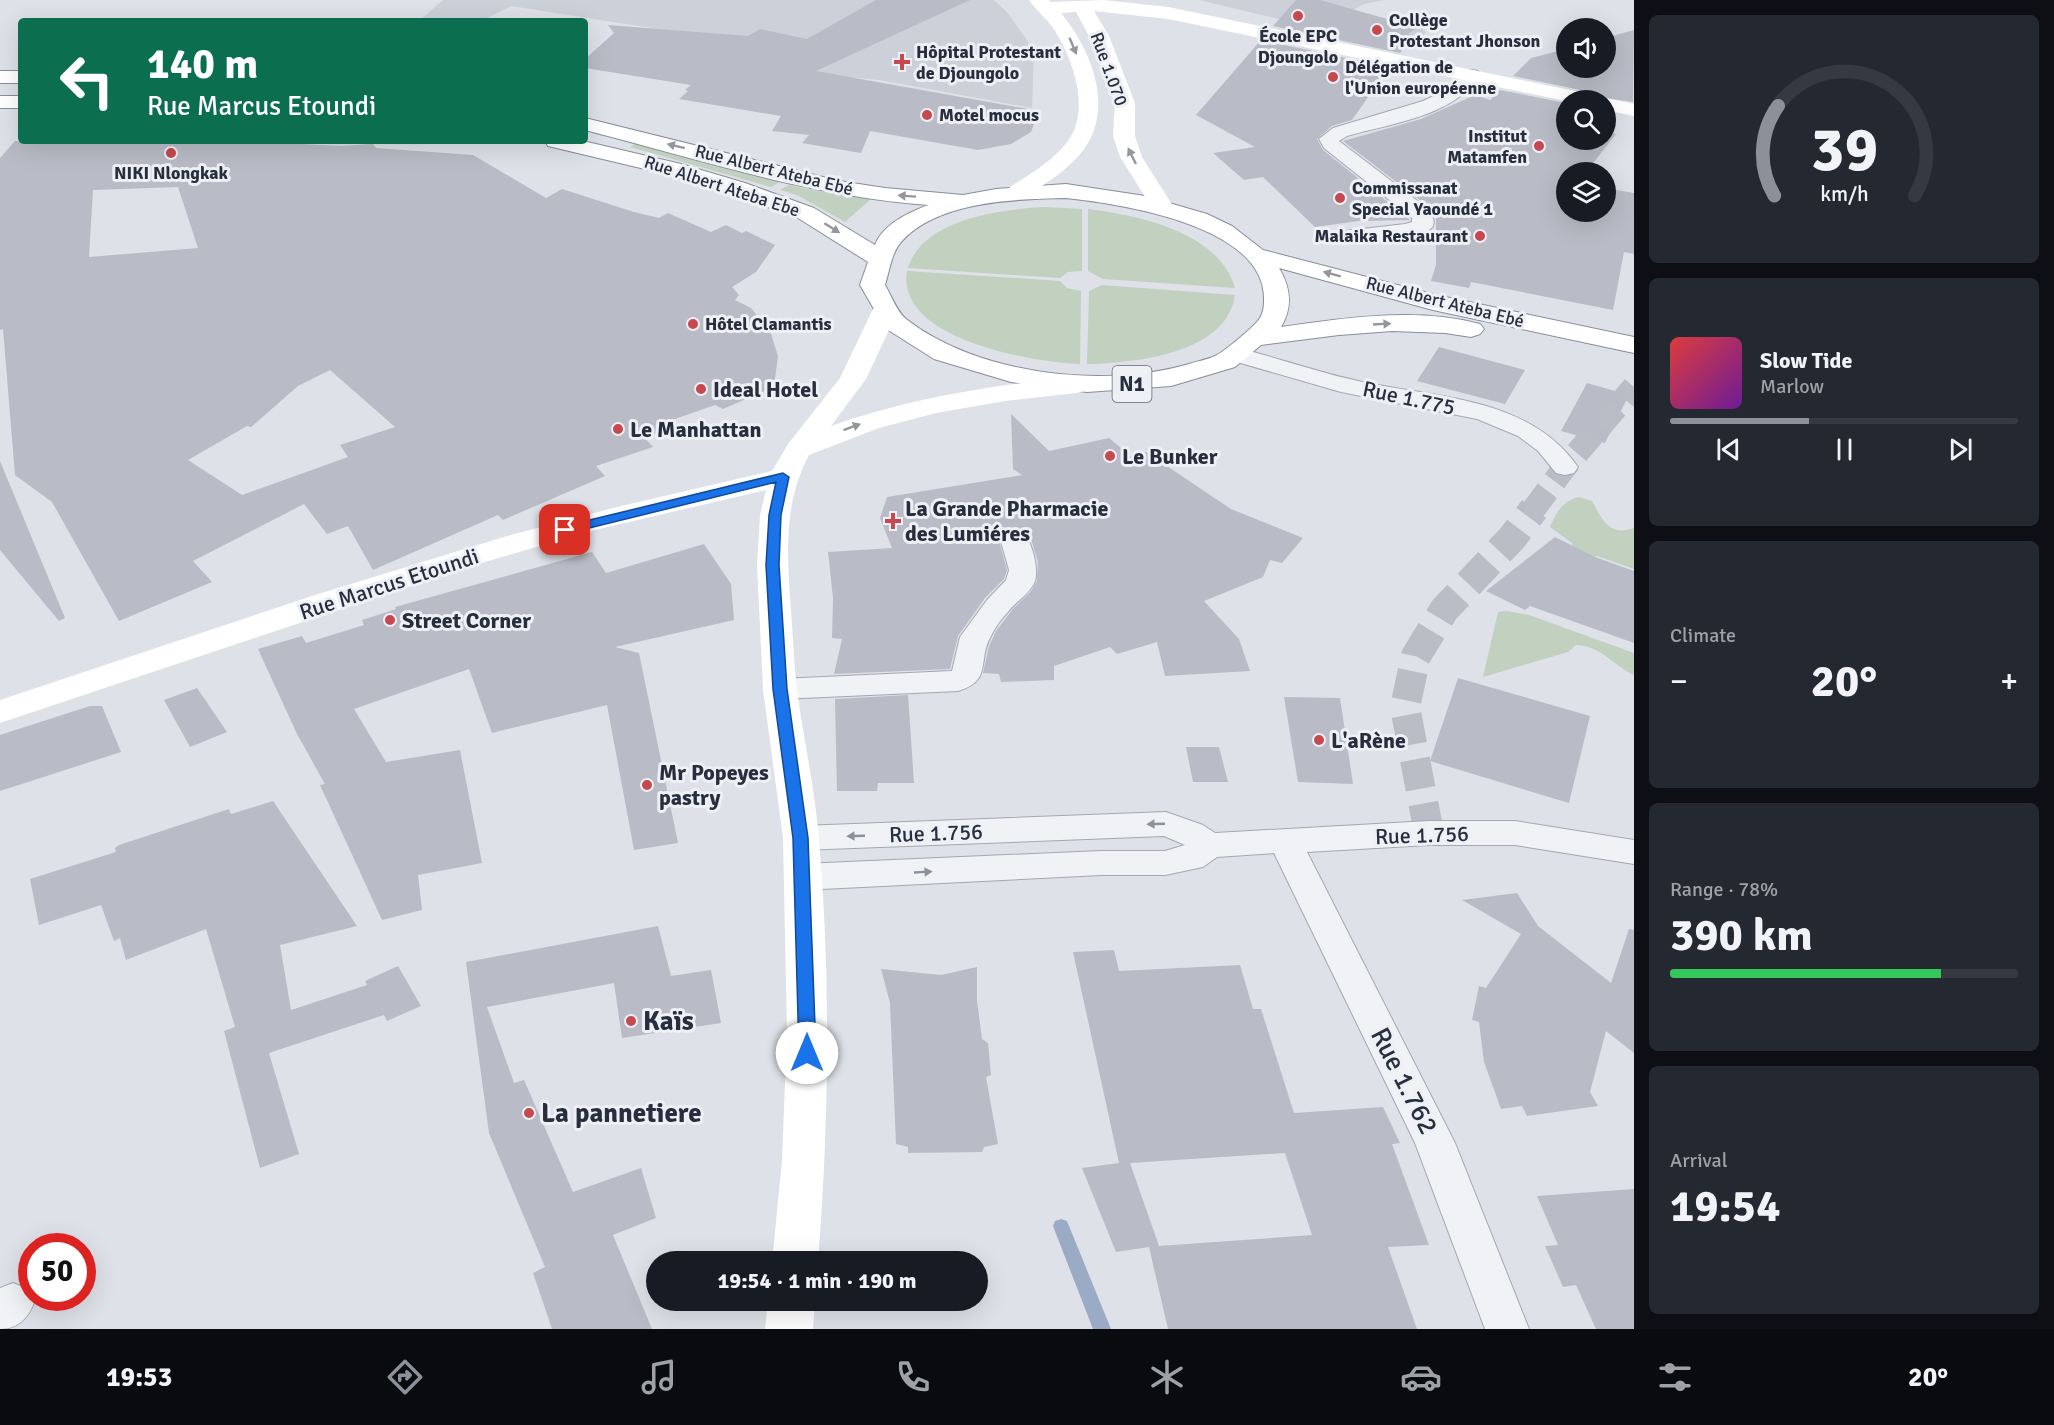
<!DOCTYPE html>
<meta charset="utf-8">
<style>
body{margin:0;font-family:Signika,sans-serif;background:#242831;color:#f1f3f6;height:100vh;display:flex;flex-direction:column;font-size:22px;white-space:nowrap}
*{box-sizing:border-box;margin:0}
p{font-size:20px;color:#9ea1a6}
.icon{flex:none;width:33px;height:33px;fill:none;stroke:currentColor;stroke-width:2;stroke-linecap:round;stroke-linejoin:round}
.map{position:relative;flex:1;overflow:hidden}
.details{display:flex;flex-direction:column;gap:15px;padding:15px;background:#0d0f14;width:420px}
.details>*{flex:none}
.hud{position:absolute;left:18px;top:18px;width:570px;height:126px;border-radius:6px;box-shadow:0 6px 24px #0002;background:#0b6e4f;color:#fff;overflow:hidden}
.tools{position:absolute;left:1556px;top:18px;display:grid;gap:12px}
.tools a{display:grid;place-items:center;width:60px;height:60px;border-radius:50%;background:#171b24;box-shadow:0 6px 24px #0002;font-size:30px}
.speed{position:absolute;left:18px;top:1233px;display:flex;gap:12px;font-size:30px;font-weight:700;text-align:center}
.speed>*{display:grid;place-content:center;width:78px;height:78px;border-radius:50%;background:#171b24;box-shadow:0 6px 24px #0002;line-height:1}
.speed .limit{border:9px solid #d22;background:#fff;color:#111}
.pin{position:absolute;display:grid;place-items:center;width:51px;height:51px;color:#fff;margin:-26px;border-radius:12px;box-shadow:0 3px 9px #0006}
.me{position:absolute;width:66px;margin:-33px;rotate:0deg;stroke-linejoin:round;filter:drop-shadow(0 0 4px #0008)}
.turn{display:flex;align-items:center;gap:21px;height:126px;padding:0 30px;font-size:27px}
.turn .icon{width:78px;height:78px;stroke-width:2.5}
.turn b{display:block;font-size:42px;line-height:51px}
.big{font-size:45px;font-weight:700;line-height:1.1}
.details .tile{flex:1;display:flex;flex-direction:column;justify-content:center;gap:9px;min-width:0;padding:0 21px;border-radius:9px;background:#242831}
.details .dial{align-items:center;gap:0}
.dial svg{height:156px;overflow:visible;fill:none;stroke:#363941;stroke-width:7;stroke-linecap:round;text-anchor:middle}
.dial text{fill:#f1f3f6;stroke:none}
.song{display:flex;align-items:center;gap:18px}
.cover{width:72px;height:72px;border-radius:9px;background:linear-gradient(135deg,hsl(0 70% 55%),hsl(280 70% 35%))}
.played{height:6px;border-radius:3px;background:linear-gradient(90deg,#8c9099 40%,#363941 40%)}
.keys{display:flex;justify-content:space-around;direction:ltr}
.heat{display:flex;justify-content:space-between;align-items:center;font-size:33px;direction:ltr}
.charge{height:9px;border-radius:4px;background:linear-gradient(90deg,#34c759 78%,#363941 0)}
.trip{position:absolute;left:646px;top:1251px;width:342px;height:60px;border-radius:30px;background:#171b24;box-shadow:0 6px 24px #0002;font-weight:700;line-height:60px;text-align:center}
.dock{display:flex;height:96px;justify-content:space-around;align-items:center;background:#090b0e;color:#9ea1a6}
.dock .icon{width:42px;height:42px}
.dock .selected{color:#8c9099}
.dock b{font-size:27px;color:#f1f3f6}
main{display:flex;flex:1;min-height:0}
.map>svg:first-child{display:block}
</style>
<main>
<div class="map">
<svg width="1634" height="1329" viewBox="0 0 1634 1329">
<rect width="100%" height="100%" fill="#dee1e7"/>
<!-- built -->
<g fill="#ccd0d9">
<path d="M443,0H994L1007,12L1034,50L1032,108L880,80L804,73L705,40L658,29L511,6L481,21H419Z"/>
<path d="M1199,0H1384L1364,4L1353,10L1420,27L1426,32L1422,38L1423,42L1417,47H1394Z"/>
</g>
<!-- green -->
<g fill="#c2d0c0">
<path d="M636,143L780,182L771,187L630,147Z"/>
<path d="M789,185L806,189L871,199L845,222L797,195L780,190Z"/>
<path d="M1046,207L1082,209V271L1068,272L1060,278L908,268C923,218 1003,209 1046,207Z"/>
<path d="M1088,209C1138,215 1219,232 1235,288L1103,279L1088,271Z"/>
<path d="M907,271L1060,281L1067,288L1081,291L1080,364C1034,362 896,340 907,271Z"/>
<path d="M1102,285L1235,295C1227,354 1134,363 1087,364L1089,291Z"/>
<path d="M1579,497L1592,501C1602,519 1609,537 1634,528V569L1597,556L1589,559L1575,557L1572,543L1550,527C1557,512 1562,501 1579,497Z"/>
<path d="M1507,611L1529,615L1634,653V675C1614,666 1600,645 1576,645L1568,652L1483,677L1498,612Z"/>
</g>
<g fill="none" stroke-linecap="round" stroke-linejoin="round">
<!-- stream -->
<path fill="#9babc5" fill-rule="evenodd" d="M1061,1219L1067,1221L1069,1226L1111,1329H1093L1053,1226L1055,1221Z"/>
</g>
<!-- building -->
<g fill="#b9bcc6" fill-rule="evenodd">
<path d="M876,0H970L816,71L1039,111L1031,132L1011,144L978,150L870,131L861,153L802,143L809,135L772,131L781,116L679,99L688,91L685,90L691,85L585,68V59L614,33L608,25L748,36L760,29L807,39Z"/>
<path d="M1296,0H1320L1418,28L1407,34L1412,35L1400,53L1273,26Z"/>
<path d="M1634,30L1633,102L1600,97L1590,92L1513,76L1531,58L1566,49V68H1605V38Z"/>
<path d="M1261,40L1389,67L1352,120L1332,126L1317,139L1323,150L1410,220L1359,221L1315,227L1263,177L1244,180L1213,153L1255,147L1196,115Z"/>
<path d="M1500,90L1566,103V140H1605V131L1616,134L1586,172H1566V212H1605V188L1634,193V254L1624,252L1613,310L1471,282L1469,288L1431,281L1436,265V219L1433,214L1425,204L1343,141L1421,119L1475,95L1490,100Z"/>
<path d="M15,141H241L342,146L373,144L376,148L473,155L546,198L562,189L634,212L659,218L668,213L711,232L726,225L742,233L746,231L775,245L756,272L732,287L739,295L735,300L751,308L770,331L778,356L774,387L723,409L715,405L655,426L659,432L644,437L653,447L596,466L605,476L503,520L498,515L373,570L348,526L327,534L304,504L193,561L212,582L119,621L52,502L15,475L3,329L0,330V158ZM178,187L198,248L89,257L93,190ZM330,370L395,427L340,445L348,457L242,495L188,460L247,426L251,427L298,386Z"/>
<path d="M1439,347L1525,370L1505,404L1417,381Z"/>
<path d="M1587,383L1629,395L1605,443L1561,431Z"/>
<path d="M1011,414L1049,451L1109,438L1133,458L1146,452L1231,509L1303,538L1282,563L1270,560L1263,577L1204,601L1239,639L1250,671L1165,676L1157,642L1117,654L1110,647L1054,666V680L1001,682L999,674L983,673L989,646L996,631L1012,610L1031,591L1037,581L1038,562L1032,542L1026,531L1014,528L1004,530L998,537L1007,570L1004,579L985,598L958,636L950,669L834,674L842,639L832,638L833,598L828,552L892,548L880,518L887,497L1022,475L1013,469Z"/>
<path d="M0,461L65,618L59,621L0,550Z"/>
<path d="M1555,537L1595,557L1634,571V643L1530,606L1525,610L1486,591Z"/>
<path d="M704,544L731,584L734,620L615,647L639,653L678,843L634,850L607,705L492,733L469,669L354,709L386,762L460,750L482,863L418,875L422,910L382,920L320,785L325,784L297,734L258,649L302,636L306,643L364,625L362,620L396,609L395,607L592,552L606,573Z"/>
<path d="M1458,678L1590,716L1569,803L1430,761Z"/>
<path d="M197,688L227,732L190,747L164,700Z"/>
<path d="M908,695L914,783H878L877,791H837L835,699Z"/>
<path d="M1284,697L1340,698L1353,784L1298,782Z"/>
<path d="M90,706H102L121,752L0,791V735Z"/>
<path d="M1186,747H1219L1228,782H1193Z"/>
<path d="M273,801L357,926L280,945L291,1010L367,985L365,981L398,966L421,1006L387,1021L384,1015L269,1053L299,1154L260,1168L224,1031L235,1027L206,929L126,960L120,938L114,941L101,905L39,925L30,879L116,852L115,848L119,845L229,809L231,814Z"/>
<path d="M1517,893L1538,926L1611,983L1629,929L1634,930V1053L1606,1031L1590,1092L1598,1106L1527,1116L1522,1106L1501,1109L1484,1062L1479,1022L1472,1020L1479,986L1486,988L1521,934L1462,900Z"/>
<path d="M658,926L671,976L711,970L721,1023L622,1038L614,983L487,1007L514,1083L524,1080L573,1192L641,1168L656,1218L613,1235L652,1329H552L533,1273L545,1267L489,1133L466,962Z"/>
<path d="M1114,950L1119,971L1240,965L1253,1009H1261L1294,1113L1383,1107L1400,1143L1392,1144L1429,1245L1388,1247L1417,1329H1168L1149,1247L1116,1252L1082,1168L1119,1163L1073,952ZM1285,1153L1312,1235L1159,1246L1130,1163Z"/>
<path d="M977,967V1001L982,1039L988,1043L991,1075L986,1077L998,1144L984,1147L982,1152L908,1153V1147L896,1144L890,1003L881,969L941,975Z"/>
<path d="M1634,1189V1329H1596L1576,1285L1563,1287L1545,1246L1558,1245L1537,1196Z"/>
</g>
<g fill="none" stroke-linecap="round" stroke-linejoin="round">
<!-- street-tunnel-far1 -->
<path stroke="#babdc5" stroke-width="24" stroke-dasharray="24 12" stroke-linecap="butt" d="M1533,510L1565,467L1634,387"/>
<!-- street-tunnel -->
<path stroke="#babdc5" stroke-width="30" stroke-dasharray="30 15" stroke-linecap="butt" d="M1429,833L1405,707L1416,656L1444,610L1512,538L1534,509"/>
<defs>
<g id="street">
<path d="M1472,70L1478,71L1481,75C1452,117 1392,123 1347,136L1339,141L1424,206C1429,211 1436,218 1433,226C1427,239 1360,242 1345,243L1337,242L1334,237L1337,232L1405,224L1412,222V218L1324,148L1319,139L1333,128L1423,101L1440,93L1454,83L1466,71Z"/>
<path d="M1238,348C1278,358 1317,372 1358,381C1434,398 1529,396 1578,467L1574,473L1565,475L1556,473L1538,451L1518,436L1477,419L1341,392L1230,360L1226,355L1230,350Z"/>
<path d="M1014,530L1024,532C1032,544 1039,567 1035,581C1030,594 1015,602 1007,613C1001,619 995,628 991,636C977,660 993,681 958,691L780,699L769,696L765,689L769,682L780,679L952,671L960,637L987,600L1006,580L1009,570L1000,538L1004,532Z"/>
<path d="M1166,812L1203,825L1215,833L1429,821H1515L1634,840V864L1515,845H1429L1307,852L1455,1143L1529,1329H1485L1415,1143L1274,853L1217,857L1203,867L1165,875H1101L802,890L790,886L785,877L790,868L802,864L1101,851H1165L1185,845L1164,836L801,850L789,846L784,838L789,830L801,826Z"/>
<path d="M13,1283L28,1289L34,1303C28,1318 18,1329 0,1329V1288Z"/>
</g>
<g id="highway">
<rect x="0" y="71" width="21" height="12"/>
<rect x="0" y="96" width="21" height="12"/>
<path d="M585,118L839,181L885,188L963,195L996,189L1066,184L1145,196L1207,214L1232,226L1263,250L1436,295L1634,337V353L1433,310L1279,268C1291,288 1293,307 1281,327C1346,318 1415,307 1480,324L1484,329L1480,334L1471,337L1445,333L1392,331L1339,335L1261,345L1235,367L1171,386L1087,392L1011,382L934,359L885,328L860,285L868,262L798,218L729,193L666,174L548,146L545,141H583L681,164L745,183L814,208L875,245C883,224 909,212 929,205C812,197 698,159 585,130ZM1066,198C1120,204 1267,225 1264,301C1264,307 1263,313 1260,318C1255,326 1224,352 1215,356C1207,360 1197,361 1189,364C1104,389 978,375 906,319C897,312 891,295 885,285C889,272 892,252 901,242C937,201 1016,199 1066,198Z"/>
</g>
</defs>
<!-- street casing -->
<use href="#street" stroke="#a4a8b1" stroke-width="2"/>
<!-- highway casing -->
<use href="#highway" stroke="#868d9c" stroke-width="2"/>
<!-- street -->
<use href="#street" fill="#f0f2f5" fill-rule="evenodd"/>
<!-- secondary -->
<g fill="#fff" fill-rule="evenodd">
<path d="M1029,0H1049L1051,2L1103,0L1168,7L1589,94L1596,96L1599,99L1605,98L1634,104V116L1605,110V100L1566,101L1168,19L1094,11L1109,36L1135,103V136L1142,157L1173,206L1170,211L1162,213L1154,211L1120,157L1113,136L1115,103L1089,36L1076,12L1061,13C1092,51 1116,110 1081,153C1066,171 1045,184 1026,197L1018,199L1010,197L1007,192L1010,187C1030,174 1053,161 1068,141C1091,109 1073,58 1053,28C1046,18 1036,10 1029,0Z"/>
<path d="M885,303L894,306L898,311L866,379L831,426C910,398 992,385 1076,377L1085,379L1089,385L1085,391L1076,393L1005,401L936,413L879,428L809,455C783,503 787,557 791,610C793,637 794,664 797,691C804,741 815,790 819,840C831,980 829,1121 818,1262H772L782,1161L787,1032L783,838L763,689L757,565L760,515L766,490L595,530L464,568L0,723V700L312,596L507,536L617,507L772,471L788,444L840,378L872,311L876,306Z"/>
<path d="M768,1300H815L813,1329H765Z"/>
</g>
<!-- highway -->
<use href="#highway" fill="#fff" fill-rule="evenodd"/>
</g>
<!-- one-way arrows -->
<defs><path id="oneway-solid" d="M-6-.8H1V-3.2L6.5 0L1 3.2V.8H-6Z" transform="scale(1.5)"/></defs>
<g fill="#94969e">
<use href="#oneway-solid" transform="translate(1073 46) rotate(67)"/>
<use href="#oneway-solid" transform="translate(676 146) rotate(-166)"/>
<use href="#oneway-solid" transform="translate(1132 156) rotate(-116)"/>
<use href="#oneway-solid" transform="translate(907 196) rotate(-176)"/>
<use href="#oneway-solid" transform="translate(832 228) rotate(32)"/>
<use href="#oneway-solid" transform="translate(1332 274) rotate(-165)"/>
<use href="#oneway-solid" transform="translate(1382 324) rotate(-3)"/>
<use href="#oneway-solid" transform="translate(852 427) rotate(-20)"/>
</g>
<g fill="#8c9099">
<use href="#oneway-solid" transform="translate(1156 824) rotate(178)"/>
<use href="#oneway-solid" transform="translate(856 836) rotate(178)"/>
<use href="#oneway-solid" transform="translate(923 872) rotate(-3)"/>
</g>
<!-- route -->
<path fill="#1a73e8" stroke="#114b97" stroke-width="1.5" d="M783,473L789,477L781,515L779,565L787,689L808,838L816,1053L814,1058L807,1060L801,1058L799,1053L793,838L773,689L766,565L769,515L776,482L565,534L559,530L561,527Z"/>
<!-- markers -->
<g fill="#c64950" stroke="#edf0f5" stroke-width="2">
<circle cx="1298" cy="16" r="6"/>
<circle cx="1377" cy="30" r="6"/>
<path d="M899 53h6v6h6v6h-6v6h-6v-6h-6v-6h6z"/>
<circle cx="1333" cy="77" r="6"/>
<circle cx="927" cy="115" r="6"/>
<circle cx="1539" cy="146" r="6"/>
<circle cx="171" cy="153" r="6"/>
<circle cx="1340" cy="198" r="6"/>
<circle cx="1480" cy="236" r="6"/>
<circle cx="693" cy="324" r="6"/>
<circle cx="701" cy="389" r="6"/>
<circle cx="618" cy="429" r="6"/>
<circle cx="1110" cy="456" r="6"/>
<path d="M890 512h6v6h6v6h-6v6h-6v-6h-6v-6h6z"/>
<circle cx="390" cy="620" r="6"/>
<circle cx="1319" cy="740" r="6"/>
<circle cx="647" cy="785" r="6"/>
<circle cx="631" cy="1021" r="6"/>
<circle cx="529" cy="1113" r="6"/>
</g>
<g text-anchor="middle" dominant-baseline="central" stroke-width="6" stroke-linejoin="round" paint-order="stroke">
<!-- far-poi labels -->
<g font-size="18" font-weight="bold" fill="#282e3d" stroke="#edf0f5" text-anchor="start">
<text x="1389" y="20">Collège<tspan x="1389" dy="21">Protestant Jhonson</tspan></text>
<text x="1298" y="36" text-anchor="middle">École EPC<tspan x="1298" dy="21">Djoungolo</tspan></text>
<text x="916" y="52">Hôpital Protestant<tspan x="916" dy="21">de Djoungolo</tspan></text>
<text x="1345" y="67">Délégation de<tspan x="1345" dy="21">l'Union européenne</tspan></text>
<text x="939" y="115">Motel mocus</text>
<text x="1527" y="136" text-anchor="end">Institut<tspan x="1527" dy="21">Matamfen</tspan></text>
<text x="171" y="173" text-anchor="middle">NIKI Nlongkak</text>
<text x="1352" y="188">Commissanat<tspan x="1352" dy="21">Special Yaoundé 1</tspan></text>
<text x="1468" y="236" text-anchor="end">Malaika Restaurant</text>
<text x="705" y="324">Hôtel Clamantis</text>
</g>
<!-- far-street labels -->
<g font-size="18" fill="#282e3d" stroke="#edf0f5">
<text transform="translate(1109 69) rotate(70)">Rue 1.070</text>
<text transform="translate(774 170) rotate(14)">Rue Albert Ateba Ebé</text>
<text transform="translate(722 186) rotate(18)">Rue Albert Ateba Ebe</text>
<text transform="translate(1445 302) rotate(14)">Rue Albert Ateba Ebé</text>
</g>
<!-- shield labels -->
<rect fill="#edf0f5" stroke="#636874" stroke-width="1.5" x="1112.5" y="366" width="39" height="36" rx="4.5"/>
<g font-size="21" font-weight="bold" fill="#282e3d">
<text x="1132" y="384">N1</text>
</g>
<!-- poi labels -->
<g font-size="22" font-weight="bold" fill="#282e3d" stroke="#edf0f5" text-anchor="start">
<text x="713" y="389">Ideal Hotel</text>
<text x="630" y="429">Le Manhattan</text>
<text x="1122" y="456">Le Bunker</text>
<text x="905" y="508">La Grande Pharmacie<tspan x="905" dy="25">des Lumiéres</tspan></text>
<text x="402" y="620">Street Corner</text>
<text x="1331" y="740">L'aRène</text>
<text x="659" y="772">Mr Popeyes<tspan x="659" dy="25">pastry</tspan></text>
</g>
<!-- street labels -->
<g font-size="22" fill="#282e3d" stroke="#edf0f5">
<text transform="translate(1409 398) rotate(12)">Rue 1.775</text>
<text transform="translate(389 584) rotate(-18)">Rue Marcus Etoundi</text>
<text transform="translate(936 833) rotate(-2)">Rue 1.756</text>
<text transform="translate(1422 835) rotate(-2)">Rue 1.756</text>
</g>
<!-- near-poi labels -->
<g font-size="27" font-weight="bold" fill="#282e3d" stroke="#edf0f5" text-anchor="start">
<text x="643" y="1021">Kaïs</text>
<text x="541" y="1113">La pannetiere</text>
</g>
<!-- near-street labels -->
<g font-size="27" fill="#282e3d" stroke="#edf0f5">
<text transform="translate(1404 1081) rotate(63)">Rue 1.762</text>
</g>
</g>
</svg>
<div class="tools">
<a><svg class="icon" aria-label="sound" viewBox="0 0 24 24"><path d="M4 9h4l5-4v14l-5-4H4zM17 9q2 3 0 6"/></svg></a>
<a><svg class="icon" aria-label="search" viewBox="0 0 24 24"><circle cx="10" cy="10" r="6"/><path d="M15 15l6 6"/></svg></a>
<a><svg class="icon" aria-label="layers" viewBox="0 0 24 24"><path d="M12 4l9 5-9 5-9-5zM3 14l9 5 9-5"/></svg></a>
</div>
<div class="speed"><div class="limit">50</div></div>
<div class="pin" style="left:565px;top:530px;background:#d93025"><svg class="icon" aria-label="arrive" viewBox="0 0 24 24"><path d="M6 21V4h12l-3 4 3 4H6"/></svg></div>
<svg class="me" style="left:807px;top:1053px" viewBox="-20 -20 40 40"><circle r="19" fill="#fff"/><path d="M0-13L10 11 0 6-10 11z" fill="#1a73e8"/></svg>
<div class="trip">19:54 · 1 min · 190 m</div>
<div class="hud">
<div class="turn"><svg class="icon" aria-label="left" viewBox="0 0 24 24"><path d="M17 20v-9H6M10 6l-5 5 5 5"/></svg><div><b>140 m</b>Rue Marcus Etoundi</div></div>
</div>
</div>
<section class="details">
<div class="tile dial"><svg viewBox="0 0 100 80">
<path d="M14 69A42 42 0 1 1 86 69"/>
<path d="M14 69A42 42 0 0 1 16 23" stroke="#8c9099"/>
<text x="50" y="56" font-size="32" font-weight="700">39</text>
<text x="50" y="72" font-size="11">km/h</text>
</svg></div>
<div class="tile">
<div class="song"><i class="cover"></i><div><b>Slow Tide</b><p>Marlow</p></div></div>
<div class="played"></div>
<div class="keys"><svg class="icon" aria-label="previous" viewBox="0 0 24 24"><path d="M18 5L8 12l10 7zM5 5v14"/></svg><svg class="icon" aria-label="pause" viewBox="0 0 24 24"><path d="M8 5v14M16 5v14"/></svg><svg class="icon" aria-label="next" viewBox="0 0 24 24"><path d="M6 5l10 7-10 7zM19 5v14"/></svg></div>
</div>
<div class="tile"><p>Climate</p>
<div class="heat"><a>−</a><b class="big">20°</b><a>+</a></div>
</div>
<div class="tile"><p>Range · 78%</p><b class="big">390 km</b><div class="charge"></div></div>
<div class="tile"><p>Arrival</p><b class="big">19:54</b></div>
</section>
</main>
<nav class="dock">
<b>19:53</b>
<svg class="icon selected" aria-label="directions" viewBox="0 0 24 24"><path d="M12 3l9 9-9 9-9-9zM9 14v-3h6M13 9l2 2-2 2"/></svg>
<svg class="icon" aria-label="music" viewBox="0 0 24 24"><path d="M9 18V5l10-2v13"/><circle cx="6" cy="18" r="3"/><circle cx="16" cy="16" r="3"/></svg>
<svg class="icon" aria-label="phone" viewBox="0 0 24 24"><path d="M5 4h4l2 5-3 2q2 4 5 5l2-3 5 2v4C11 20 4 13 5 4z"/></svg>
<svg class="icon" aria-label="climate" viewBox="0 0 24 24"><path d="M12 3v18M4 7l16 10M4 17L20 7"/></svg>
<svg class="icon" aria-label="car" viewBox="0 0 24 24"><path d="M5 17H2v-5l4-1 3-4h7l3 4 3 1v5h-3M9 17h6M6 11h13"/><circle cx="7" cy="17" r="2"/><circle cx="17" cy="17" r="2"/></svg>
<svg class="icon" aria-label="filters" viewBox="0 0 24 24"><path d="M4 7h16M4 17h16"/><circle cx="9" cy="7" r="2"/><circle cx="15" cy="17" r="2"/></svg>
<b>20°</b>
</nav>
